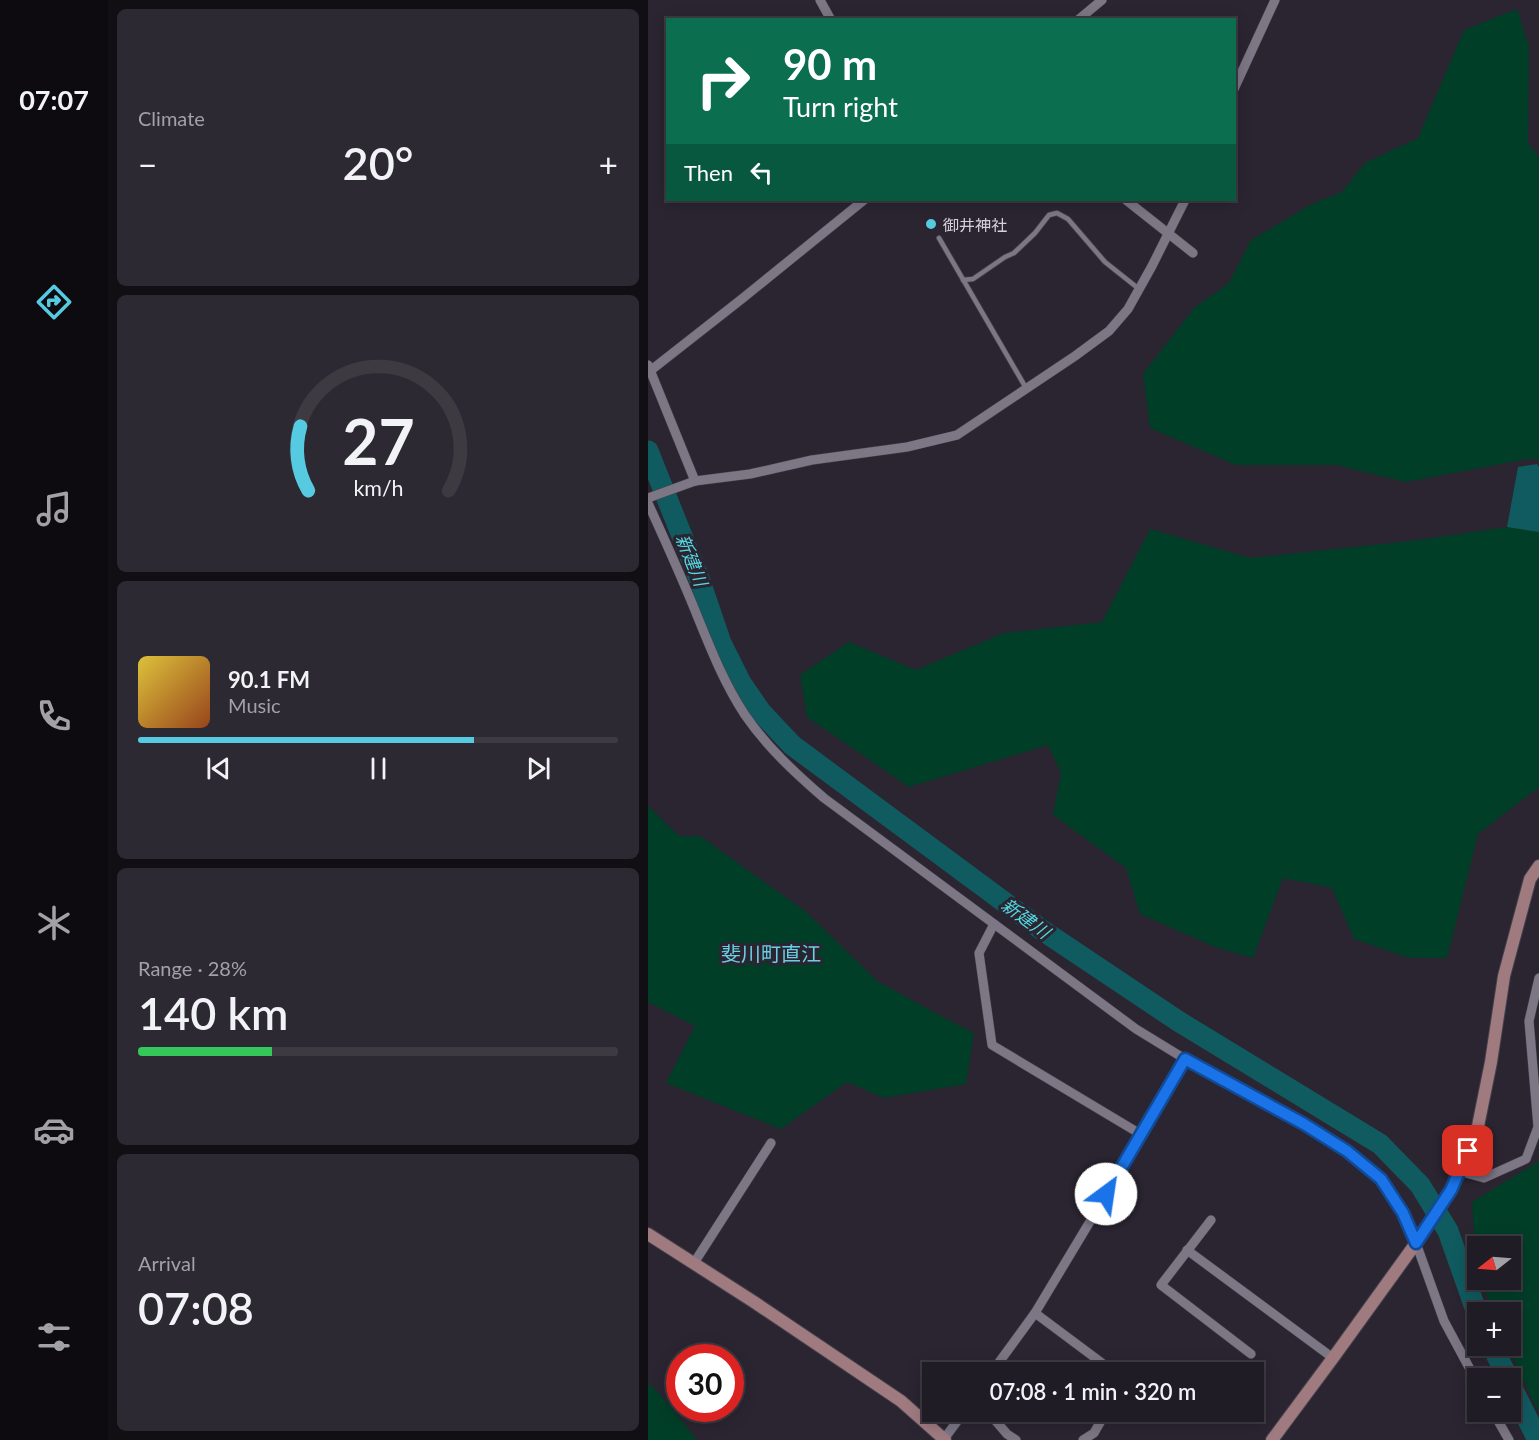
<!DOCTYPE html>
<meta charset="utf-8">
<style>
body{margin:0;font-family:Lato,"Noto Sans JP",sans-serif;background:#2d2932;color:#f1f3f6;height:100vh;display:flex;flex-direction:column;font-size:22px;white-space:nowrap}
*{box-sizing:border-box;margin:0}
p{font-size:20px;color:#a2a1a7}
.icon{flex:none;width:33px;height:33px;fill:none;stroke:currentColor;stroke-width:2;stroke-linecap:round;stroke-linejoin:round}
.map{position:relative;flex:1;overflow:hidden}
.details{display:flex;flex-direction:column;gap:9px;padding:9px;background:#120f14;width:540px}
.details>*{flex:none}
.top-card{position:absolute;left:18px;top:18px;width:570px;height:183px;border-radius:0px;box-shadow:0 3px 15px #0003,0 0 0 2px #3d3a42;background:#0b6e4f;color:#fff;overflow:hidden}
.needle{width:39px;rotate:253deg}
.fabs{position:absolute;left:819px;top:1236px;display:grid;gap:12px}
.fabs a{display:grid;place-items:center;width:54px;height:54px;border-radius:0px;background:#201c25;box-shadow:0 3px 15px #0003,0 0 0 2px #3d3a42;font-size:30px}
.speed{position:absolute;left:18px;top:1344px;display:flex;gap:12px;font-size:30px;font-weight:700;text-align:center}
.speed>*{display:grid;place-content:center;width:78px;height:78px;border-radius:50%;background:#201c25;box-shadow:0 3px 15px #0003,0 0 0 2px #3d3a42;line-height:1}
.speed .limit{border:9px solid #d22;background:#fff;color:#111}
.pin{position:absolute;display:grid;place-items:center;width:51px;height:51px;color:#fff;margin:-26px;border-radius:12px;box-shadow:0 3px 9px #0006}
.me{position:absolute;width:66px;margin:-33px;rotate:31deg;stroke-linejoin:round;filter:drop-shadow(0 0 4px #0008)}
.turn{display:flex;align-items:center;gap:21px;height:126px;padding:0 18px;font-size:27px}
.turn .icon{width:78px;height:78px;stroke-width:2.5}
.turn b{display:block;font-size:42px;line-height:51px}
.then{display:flex;align-items:center;height:57px;padding:0 18px;background:#0003;gap:12px;font-size:22px}
.big{font-size:45px;font-weight:600;line-height:1.1}
.details .card{flex:1;display:flex;flex-direction:column;justify-content:center;gap:9px;min-width:0;padding:0 21px;border-radius:9px;background:#2d2932}
.details .dial{align-items:center;gap:0}
.dial svg{height:156px;overflow:visible;fill:none;stroke:#3d3a42;stroke-width:7;stroke-linecap:round;text-anchor:middle}
.dial text{fill:#f1f3f6;stroke:none}
.song{display:flex;align-items:center;gap:18px}
.cover{width:72px;height:72px;border-radius:9px;background:linear-gradient(135deg,hsl(50 70% 55%),hsl(20 70% 35%))}
.played{height:6px;border-radius:3px;background:linear-gradient(90deg,#55cae0 70%,#3d3a42 70%)}
.keys{display:flex;justify-content:space-around;direction:ltr}
.heat{display:flex;justify-content:space-between;align-items:center;font-size:33px;direction:ltr}
.charge{height:9px;border-radius:4px;background:linear-gradient(90deg,#34c759 28%,#3d3a42 0)}
.trip{position:absolute;left:274px;top:1362px;width:342px;height:60px;border-radius:0px;background:#201c25;box-shadow:0 3px 15px #0003,0 0 0 2px #3d3a42;font-weight:600;line-height:60px;text-align:center}
main{display:flex;flex:1;min-height:0}
.dock{display:flex;flex-direction:column;width:108px;justify-content:space-around;align-items:center;background:#0d0b0f;color:#a2a1a7}
.dock .icon{width:42px;height:42px}
.dock .on{color:#55cae0}
.dock b{font-size:27px;color:#f1f3f6}
.map>svg:first-child{display:block}
</style>
<main>
<nav class="dock">
<b>07:07</b>
<svg class="icon on" aria-label="directions" viewBox="0 0 24 24"><path d="M12 3l9 9-9 9-9-9zM9 14v-3h6M13 9l2 2-2 2"/></svg>
<svg class="icon" aria-label="music" viewBox="0 0 24 24"><path d="M9 18V5l10-2v13"/><circle cx="6" cy="18" r="3"/><circle cx="16" cy="16" r="3"/></svg>
<svg class="icon" aria-label="phone" viewBox="0 0 24 24"><path d="M5 4h4l2 5-3 2q2 4 5 5l2-3 5 2v4C11 20 4 13 5 4z"/></svg>
<svg class="icon" aria-label="climate" viewBox="0 0 24 24"><path d="M12 3v18M4 7l16 10M4 17L20 7"/></svg>
<svg class="icon" aria-label="car" viewBox="0 0 24 24"><path d="M5 17H2v-5l4-1 3-4h7l3 4 3 1v5h-3M9 17h6M6 11h13"/><circle cx="7" cy="17" r="2"/><circle cx="17" cy="17" r="2"/></svg>
<svg class="icon" aria-label="filters" viewBox="0 0 24 24"><path d="M4 7h16M4 17h16"/><circle cx="9" cy="7" r="2"/><circle cx="15" cy="17" r="2"/></svg>
</nav>
<section class="details">
<div class="card"><p>Climate</p>
<div class="heat"><a>−</a><b class="big">20°</b><a>+</a></div>
</div>
<div class="card dial"><svg viewBox="0 0 100 80">
<path d="M14 69A42 42 0 1 1 86 69"/>
<path d="M14 69A42 42 0 0 1 10 36" stroke="#55cae0"/>
<text x="50" y="56" font-size="32" font-weight="700">27</text>
<text x="50" y="72" font-size="11">km/h</text>
</svg></div>
<div class="card">
<div class="song"><i class="cover"></i><div><b>90.1 FM</b><p>Music</p></div></div>
<div class="played"></div>
<div class="keys"><svg class="icon" aria-label="previous" viewBox="0 0 24 24"><path d="M18 5L8 12l10 7zM5 5v14"/></svg><svg class="icon" aria-label="pause" viewBox="0 0 24 24"><path d="M8 5v14M16 5v14"/></svg><svg class="icon" aria-label="next" viewBox="0 0 24 24"><path d="M6 5l10 7-10 7zM19 5v14"/></svg></div>
</div>
<div class="card"><p>Range · 28%</p><b class="big">140 km</b><div class="charge"></div></div>
<div class="card"><p>Arrival</p><b class="big">07:08</b></div>
</section>
<div class="map">
<svg width="891" height="1440" viewBox="0 0 891 1440">
<rect width="100%" height="100%" fill="#2a2531"/>
<!-- green -->
<g fill="#003e28">
<path d="M869,9L881,47L880,143L891,157V461L885,458L758,482L688,465H588L502,428L495,374L546,308L581,283L603,240L664,204L694,192L717,163L770,138L816,30Z"/>
<path d="M859,527L891,532V787L830,834L799,958H761L706,939L684,888L635,878L605,958L567,947L492,914L478,868L405,815L413,773L400,745L261,787L159,717L152,675L201,642L268,670L356,633L454,622L502,529L602,558L762,541Z"/>
<path d="M0,806L31,836H52L157,911L229,981L291,1015L326,1033L318,1084L236,1098L199,1082L133,1129L18,1083L47,1026L0,1002Z"/>
<path d="M891,1161V1411L887,1406L860,1346H862V1312H846L832,1280H862V1246H830L829,1273L824,1202Z"/>
<path d="M0,1383C19,1399 33,1421 49,1440H0Z"/>
</g>
<!-- water -->
<path fill="#105b60" d="M889,464L891,467V532L859,527L870,467Z"/>
<g fill="none" stroke-linecap="round" stroke-linejoin="round">
<!-- river -->
<g stroke="#105b60" stroke-width="21">
<path d="M0,451L52,581L73,643L93,683L113,712L144,745L394,930L530,1021L732,1144L772,1185L800,1231L830,1316"/>
<path d="M844,1346L860,1378"/>
<path d="M862,1384L890,1440"/>
</g>
<defs>
<g id="lane">
<path d="M291,238L378,388"/>
<path d="M315,280L325,279L357,257L366,253L387,233L401,215L409,213L420,219L457,262L491,289"/>
</g>
<g id="street">
<path d="M172,0L183,20"/>
<path d="M430,20L454,0"/>
<path d="M586,89L627,0"/>
<path d="M478,200L545,253"/>
<path d="M0,365L47,481"/>
<path d="M2,371L95,298L216,200"/>
<path d="M0,498L47,481L102,474L164,460L259,447L309,435L427,356L461,331L480,309L504,266L537,200"/>
<path d="M0,503C15,536 30,569 44,603C60,642 74,680 97,715C119,747 147,773 176,798L488,1029L537,1059L656,1124L699,1151L733,1179L755,1213L768,1243L796,1321L830,1384"/>
<path d="M346,924L331,953L344,1045L494,1135"/>
<path d="M811,1171L836,1178L878,1159L890,1127L881,1021L891,978"/>
<path d="M563,1220L513,1285L603,1354"/>
<path d="M539,1250L685,1358"/>
<path d="M46,1263L123,1143"/>
<path d="M387,1313L466,1372"/>
<path d="M344,1372L387,1313L494,1135L537,1059"/>
<path d="M340,1412L359,1434L368,1440"/>
<path d="M845,1412L861,1440"/>
<path d="M296,1439L316,1412"/>
<path d="M435,1440L446,1433L458,1412"/>
</g>
<g id="secondary">
<path d="M0,1234L106,1302L253,1401L297,1440"/>
<path d="M624,1440L685,1358L768,1243L803,1190L829,1131L843,1062L856,976L882,879L891,866"/>
</g>
</defs>
<!-- lane casing -->
<use href="#lane" stroke="#45414b" stroke-width="6"/>
<!-- street casing -->
<use href="#street" stroke="#45414b" stroke-width="10"/>
<!-- secondary casing -->
<use href="#secondary" stroke="#45414b" stroke-width="14"/>
<!-- lane -->
<use href="#lane" stroke="#7c7685" stroke-width="4.5"/>
<!-- street -->
<use href="#street" stroke="#7c7685" stroke-width="9"/>
<!-- secondary -->
<use href="#secondary" stroke="#9f7b80" stroke-width="12"/>
</g>
<g fill="none" stroke-linecap="round" stroke-linejoin="round">
<defs>
<path id="route" d="M458,1194L537,1059L656,1124L699,1151L733,1179L755,1213L768,1243L803,1190L820,1151"/>
</defs>
<!-- route casing -->
<use href="#route" stroke="#114b97" stroke-width="15"/>
<!-- route -->
<use href="#route" stroke="#1a73e8" stroke-width="10"/>
</g>
<!-- markers -->
<circle fill="#55cae0" stroke="#2a2531" stroke-width="2" cx="283" cy="224" r="6"/>
<g text-anchor="middle" dominant-baseline="central" stroke-width="6" stroke-linejoin="round" paint-order="stroke">
<!-- poi labels -->
<g font-size="16" fill="#d4d1d9" stroke="#2a2531" text-anchor="start">
<text x="295" y="224">御井神社</text>
</g>
<!-- water labels -->
<g font-size="18" font-style="italic" fill="#54d9e2" stroke="#2a2531">
<text transform="translate(44 560) rotate(68)">新建川</text>
<text transform="translate(378 918) rotate(36)">新建川</text>
</g>
<!-- quarter labels -->
<g font-size="20" fill="#68cfe4" stroke="#2a2531">
<text x="123" y="953">斐川町直江</text>
</g>
</g>
</svg>
<div class="fabs">
<a><svg class="needle" viewBox="-14 -14 28 28"><path d="M0-13l5 13h-10z" fill="#e53935"/><path d="M0 13l5-13h-10z" fill="#a2a1a7"/></svg></a>
<a>+</a>
<a>−</a>
</div>
<div class="speed"><div class="limit">30</div></div>
<div class="pin" style="left:820px;top:1151px;background:#d93025"><svg class="icon" aria-label="arrive" viewBox="0 0 24 24"><path d="M6 21V4h12l-3 4 3 4H6"/></svg></div>
<svg class="me" style="left:458px;top:1194px" viewBox="-20 -20 40 40"><circle r="19" fill="#fff"/><path d="M0-13L10 11 0 6-10 11z" fill="#1a73e8"/></svg>
<div class="trip">07:08 · 1 min · 320 m</div>
<div class="top-card">
<div class="turn"><svg class="icon" aria-label="right" viewBox="0 0 24 24"><path d="M7 20v-9h11M14 6l5 5-5 5"/></svg><div><b>90 m</b>Turn right</div></div>
<div class="then">Then<svg class="icon" aria-label="left" viewBox="0 0 24 24"><path d="M17 20v-9H6M10 6l-5 5 5 5"/></svg></div>
</div>
</div>
</main>
